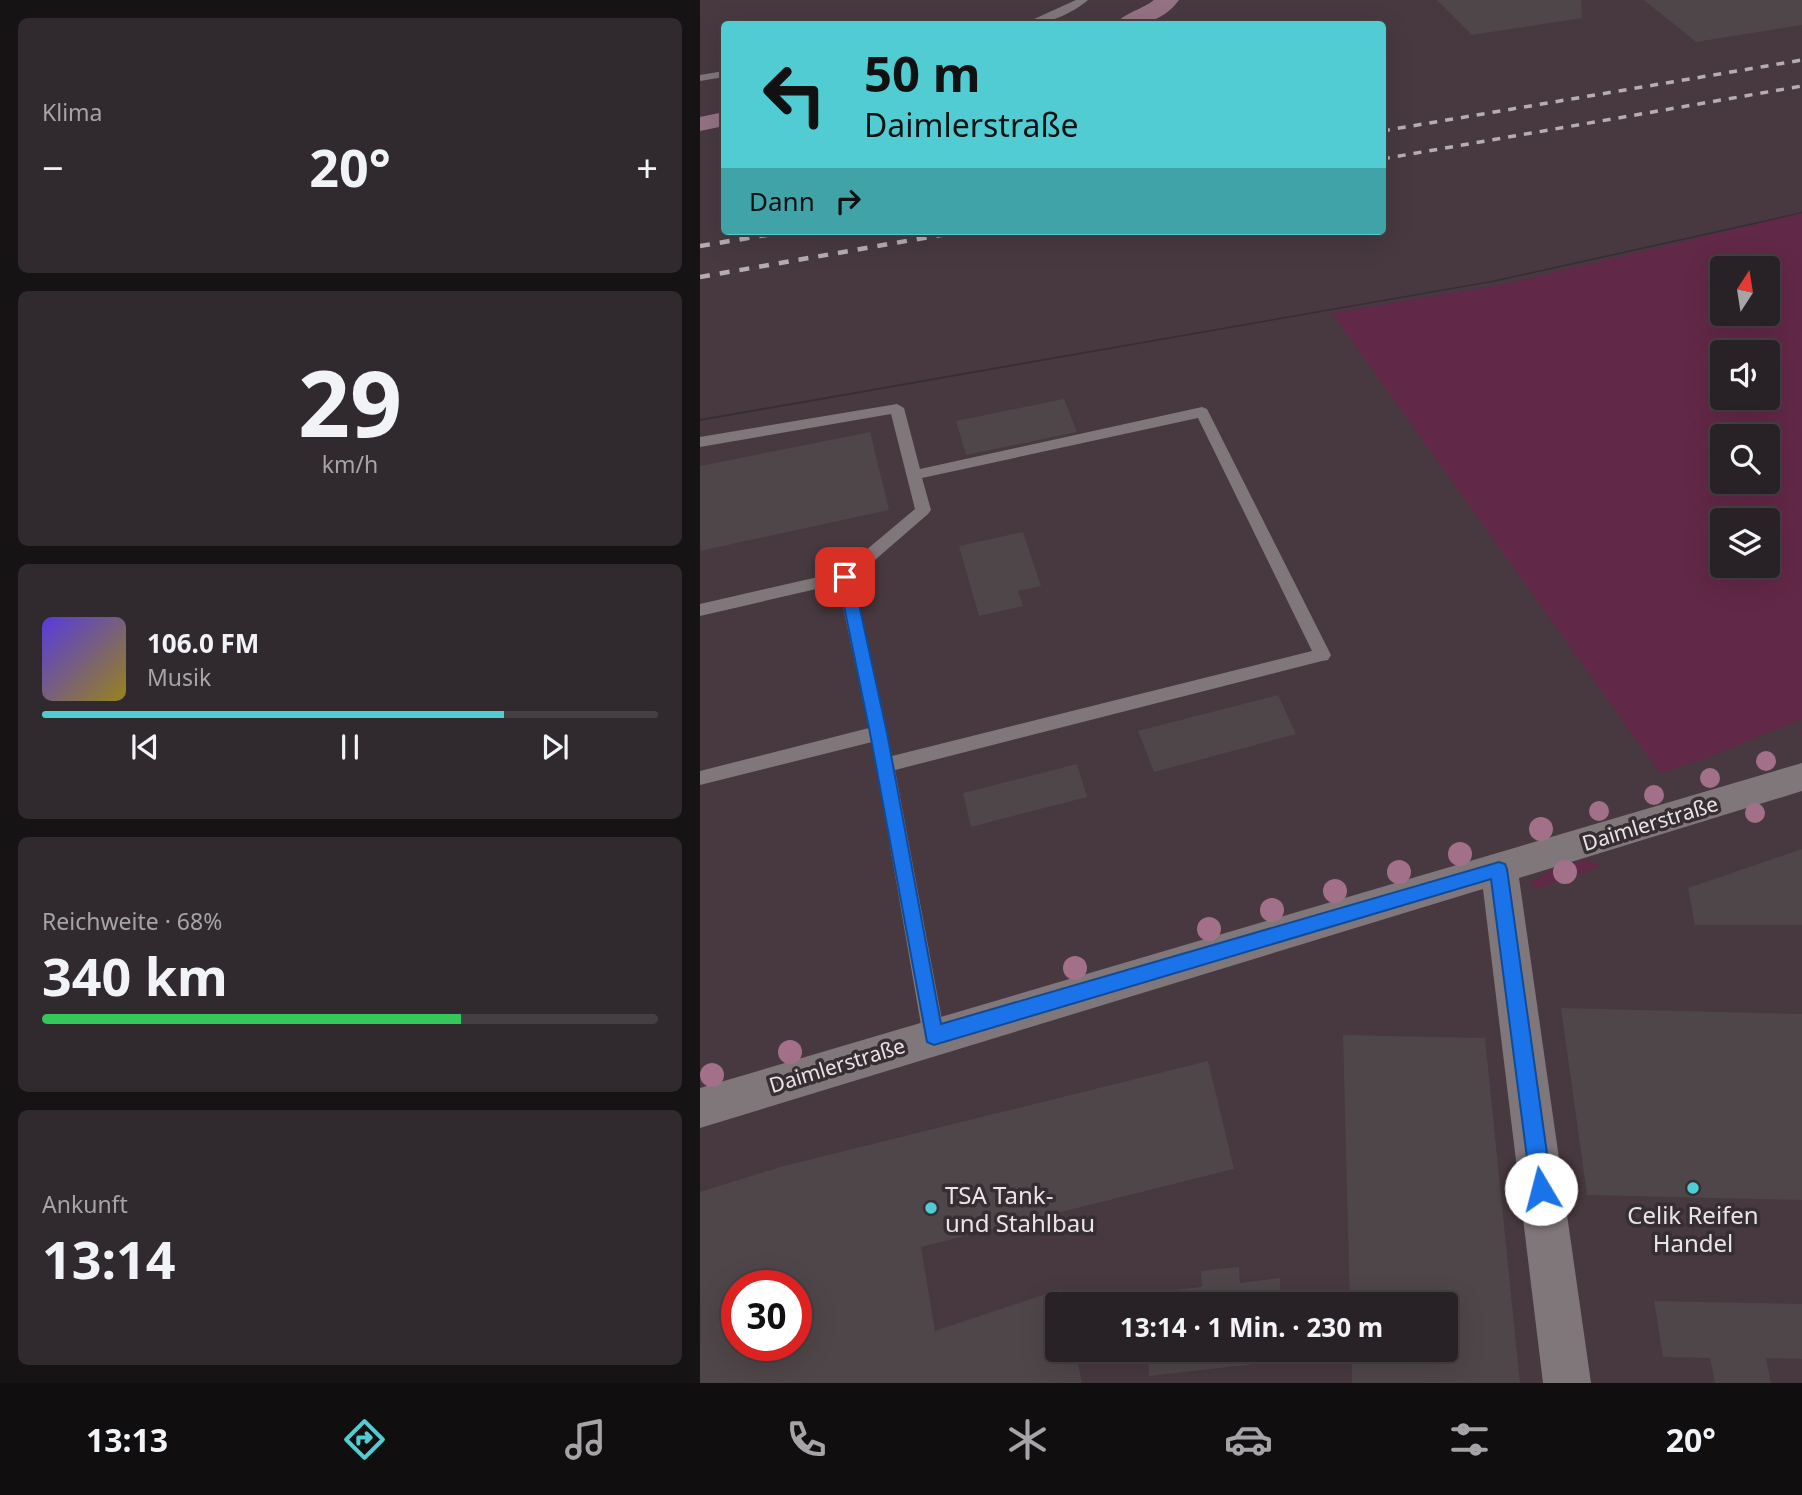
<!DOCTYPE html>
<html lang="de">
<meta charset="utf-8">
<style>
body{margin:0;font-family:"Noto Sans",sans-serif;background:#302a2e;color:#f1f3f6;height:100vh;display:flex;flex-direction:column;font-size:26px;white-space:nowrap}
*{box-sizing:border-box;margin:0}
p{font-size:23px;color:#a5a4a7}
.icon{flex:none;width:38px;height:38px;fill:none;stroke:currentColor;stroke-width:2;stroke-linecap:round;stroke-linejoin:round}
.map{position:relative;flex:1;overflow:hidden}
.sheet{display:flex;flex-direction:column;gap:18px;padding:18px;background:#161315;width:700px}
.sheet>*{flex:none}
.banner{position:absolute;left:21px;top:21px;width:665px;height:214px;border-radius:7px;box-shadow:0 7px 28px #0002,0 0 0 2px #443f43;background:#51ccd2;color:#111;overflow:hidden}
.needle{width:46px;rotate:12deg}
.tools{position:absolute;left:1010px;top:256px;display:grid;gap:14px}
.tools a{display:grid;place-items:center;width:70px;height:70px;border-radius:7px;background:#282226;box-shadow:0 7px 28px #0002,0 0 0 2px #443f43;font-size:35px}
.speed{position:absolute;left:21px;top:1270px;display:flex;gap:14px;font-size:35px;font-weight:700;text-align:center}
.speed>*{display:grid;place-content:center;width:91px;height:91px;border-radius:50%;background:#282226;box-shadow:0 7px 28px #0002,0 0 0 2px #443f43;line-height:1}
.speed .limit{border:10px solid #d22;background:#fff;color:#111}
.pin{position:absolute;display:grid;place-items:center;width:60px;height:60px;color:#fff;margin:-30px;border-radius:14px;box-shadow:0 4px 10px #0006}
.me{position:absolute;width:77px;margin:-38px;rotate:352deg;stroke-linejoin:round;filter:drop-shadow(0 0 5px #0008)}
.turn{display:flex;align-items:center;gap:24px;height:147px;padding:0 28px;font-size:32px}
.turn .icon{width:91px;height:91px;stroke-width:2.5}
.turn b{display:block;font-size:49px;line-height:60px}
.then{display:flex;align-items:center;height:66px;padding:0 28px;background:#0003;gap:14px;font-size:26px}
.big{font-size:52px;font-weight:700;line-height:1.1}
.sheet .card{flex:1;display:flex;flex-direction:column;justify-content:center;gap:10px;min-width:0;padding:0 24px;border-radius:10px;background:#302a2e}
.sheet .dial{align-items:center;gap:0}
.dial b{font-size:91px;line-height:1}
.song{display:flex;align-items:center;gap:21px}
.cover{width:84px;height:84px;border-radius:10px;background:linear-gradient(135deg,hsl(250 70% 55%),hsl(50 70% 35%))}
.played{height:7px;border-radius:4px;background:linear-gradient(90deg,#51ccd2 75%,#443f43 75%)}
.keys{display:flex;justify-content:space-around;direction:ltr}
.heat{display:flex;justify-content:space-between;align-items:center;font-size:38px;direction:ltr}
.charge{height:10px;border-radius:5px;background:linear-gradient(90deg,#34c759 68%,#443f43 0)}
.trip{position:absolute;left:345px;top:1292px;width:413px;height:70px;border-radius:7px;background:#282226;box-shadow:0 7px 28px #0002,0 0 0 2px #443f43;font-weight:700;line-height:70px;text-align:center}
.tab-bar{display:flex;height:112px;justify-content:space-around;align-items:center;background:#100e0f;color:#a5a4a7}
.tab-bar .icon{width:49px;height:49px}
.tab-bar .on{color:#51ccd2}
.tab-bar b{font-size:32px;color:#f1f3f6}
main{display:flex;flex:1;min-height:0}
.map>svg:first-child{display:block}
</style>
<main>
<section class="sheet">
<div class="card"><p>Klima</p>
<div class="heat"><a>−</a><b class="big">20°</b><a>+</a></div>
</div>
<div class="card dial"><b>29</b><p>km/h</p></div>
<div class="card">
<div class="song"><i class="cover"></i><div><b>106.0 FM</b><p>Musik</p></div></div>
<div class="played"></div>
<div class="keys"><svg class="icon" aria-label="previous" viewBox="0 0 24 24"><path d="M18 5L8 12l10 7zM5 5v14"/></svg><svg class="icon" aria-label="pause" viewBox="0 0 24 24"><path d="M8 5v14M16 5v14"/></svg><svg class="icon" aria-label="next" viewBox="0 0 24 24"><path d="M6 5l10 7-10 7zM19 5v14"/></svg></div>
</div>
<div class="card"><p>Reichweite · 68%</p><b class="big">340 km</b><div class="charge"></div></div>
<div class="card"><p>Ankunft</p><b class="big">13:14</b></div>
</section>
<div class="map">
<svg width="1102" height="1383" viewBox="0 0 1102 1383">
<rect width="100%" height="100%" fill="#362e32"/>
<!-- built -->
<g fill="#47393f" fill-rule="evenodd">
<path d="M0,0H1102V212L791,281L0,419ZM24,24H682V231H24Z"/>
<path d="M1102,214V1383H0V421L793,282ZM1022,268H1068V313H1022ZM1022,352H1068V397H1022ZM1022,436H1068V481H1022ZM1022,520H1068V565H1022ZM37,1286H96V1346H37ZM357,1304H746V1349H357Z"/>
</g>
<!-- green -->
<g fill="#622847" fill-rule="evenodd">
<path d="M1102,213V719L1004,759L960,773L632,313L800,285ZM1022,268H1068V313H1022ZM1022,352H1068V397H1022ZM1022,436H1068V481H1022ZM1022,520H1068V565H1022Z"/>
<path d="M885,860L902,866L838,888L829,884L850,870Z"/>
</g>
<!-- building -->
<g fill="#4e4649" fill-rule="evenodd">
<path d="M737,0H881L882,18L772,35Z"/>
<path d="M944,0H1102V25L996,42Z"/>
<path d="M364,399L377,432L266,455L256,421Z"/>
<path d="M170,432L189,510L0,551V466Z"/>
<path d="M323,532L341,586L318,591L323,606L279,616L259,546Z"/>
<path d="M578,695L596,734L454,772L438,731Z"/>
<path d="M377,764L387,797L271,827L263,793Z"/>
<path d="M1102,849V925H995L988,888Z"/>
<path d="M861,1008L1102,1014V1200L887,1195Z"/>
<path d="M643,1035L785,1038L820,1383H652V1349H746V1304H650Z"/>
<path d="M508,1061L534,1169L221,1247L235,1331L361,1289L365,1304H357V1349H375L382,1383H0V1192L80,1167ZM37,1286H96V1346H37Z"/>
<path d="M539,1267L540,1283L580,1278V1304H445V1293L502,1287L501,1271Z"/>
<path d="M954,1301L1102,1304V1359L1066,1358L1071,1383H1015L1010,1358L963,1357Z"/>
<path d="M448,1349H580V1361L449,1376Z"/>
</g>
<g fill="none" stroke-linecap="round" stroke-linejoin="round">
<!-- lane -->
<g fill="#80777b" fill-rule="evenodd">
<path d="M376,0H388C372,14 344,26 323,24Z"/>
<path d="M24,71V77L0,81V75Z"/>
<path d="M197,404L204,408L220,469L502,407L507,409L631,655L628,660L622,661L195,770L245,1036L242,1043L234,1046L226,1043L223,1036L172,742L0,785V771L169,728L138,584L0,616V604L140,572L215,509L191,414L0,447V437ZM498,418L612,651L192,756L153,579L228,514L231,510L222,478Z"/>
</g>
<!-- street -->
<path fill="#80777b" fill-rule="evenodd" d="M1102,763V791L819,878L891,1383H843L783,889L0,1128V1088Z"/>
<!-- secondary -->
<g fill="#947283" fill-rule="evenodd">
<path d="M454,0H479C463,22 440,26 415,24C424,13 443,9 454,0Z"/>
<path d="M24,112V126L0,131V117Z"/>
</g>
<!-- rail-far1 -->
<g stroke="#b4aeb1" stroke-width="3.5" stroke-dasharray="8 8" stroke-linecap="butt">
<path d="M682,131L1102,60"/>
<path d="M682,159L1102,86"/>
<path d="M67,235L90,231"/>
<path d="M242,235L264,231"/>
</g>
<!-- rail -->
<g stroke="#b4aeb1" stroke-width="4.5" stroke-dasharray="10 10" stroke-linecap="butt">
<path d="M0,246L78,233"/>
<path d="M0,277L252,233"/>
</g>
</g>
<!-- trees -->
<g fill="#a27189">
<circle cx="1066" cy="761" r="10"/>
<circle cx="1010" cy="778" r="10"/>
<circle cx="954" cy="795" r="10"/>
<circle cx="899" cy="811" r="10"/>
<circle cx="1055" cy="813" r="10"/>
<circle cx="841" cy="829" r="12"/>
<circle cx="760" cy="854" r="12"/>
<circle cx="699" cy="872" r="12"/>
<circle cx="865" cy="872" r="12"/>
<circle cx="635" cy="891" r="12"/>
<circle cx="572" cy="910" r="12"/>
<circle cx="509" cy="929" r="12"/>
<circle cx="375" cy="968" r="12"/>
<circle cx="90" cy="1052" r="12"/>
<circle cx="12" cy="1075" r="12"/>
</g>
<!-- route -->
<path fill="#1a73e8" stroke="#114b97" stroke-width="2" d="M145,572L153,577L187,733L241,1024L799,862L805,864L807,869L852,1189L849,1197L841,1200L834,1197L831,1189L791,879L234,1045L227,1042L170,733L138,577Z"/>
<!-- markers -->
<g fill="#51ccd2" stroke="#362e32" stroke-width="2.5">
<circle cx="993" cy="1188" r="7"/>
<circle cx="231" cy="1208" r="7"/>
</g>
<g text-anchor="middle" dominant-baseline="central" stroke-width="7" stroke-linejoin="round" paint-order="stroke">
<!-- street labels -->
<g font-size="21" fill="#e9e4e6" stroke="#362e32">
<text transform="translate(950 823) rotate(-17)">Daimlerstraße</text>
<text transform="translate(137 1065) rotate(-17)">Daimlerstraße</text>
</g>
<!-- near-poi labels -->
<g font-size="24" fill="#e9e4e6" stroke="#362e32" text-anchor="start">
<text x="245" y="1194">TSA Tank-<tspan x="245" dy="28">und Stahlbau</tspan></text>
<text x="993" y="1214" text-anchor="middle">Celik Reifen<tspan x="993" dy="28">Handel</tspan></text>
</g>
</g>
</svg>
<div class="tools">
<a><svg class="needle" viewBox="-14 -14 28 28"><path d="M0-13l5 13h-10z" fill="#e53935"/><path d="M0 13l5-13h-10z" fill="#a5a4a7"/></svg></a>
<a><svg class="icon" aria-label="sound" viewBox="0 0 24 24"><path d="M4 9h4l5-4v14l-5-4H4zM17 9q2 3 0 6"/></svg></a>
<a><svg class="icon" aria-label="search" viewBox="0 0 24 24"><circle cx="10" cy="10" r="6"/><path d="M15 15l6 6"/></svg></a>
<a><svg class="icon" aria-label="layers" viewBox="0 0 24 24"><path d="M12 4l9 5-9 5-9-5zM3 14l9 5 9-5"/></svg></a>
</div>
<div class="speed"><div class="limit">30</div></div>
<div class="pin" style="left:145px;top:577px;background:#d93025"><svg class="icon" aria-label="arrive" viewBox="0 0 24 24"><path d="M6 21V4h12l-3 4 3 4H6"/></svg></div>
<svg class="me" style="left:841px;top:1189px" viewBox="-20 -20 40 40"><circle r="19" fill="#fff"/><path d="M0-13L10 11 0 6-10 11z" fill="#1a73e8"/></svg>
<div class="trip">13:14 · 1 Min. · 230 m</div>
<div class="banner">
<div class="turn"><svg class="icon" aria-label="left" viewBox="0 0 24 24"><path d="M17 20v-9H6M10 6l-5 5 5 5"/></svg><div><b>50 m</b>Daimlerstraße</div></div>
<div class="then">Dann<svg class="icon" aria-label="right" viewBox="0 0 24 24"><path d="M7 20v-9h11M14 6l5 5-5 5"/></svg></div>
</div>
</div>
</main>
<nav class="tab-bar">
<b>13:13</b>
<svg class="icon on" aria-label="directions" viewBox="0 0 24 24"><path d="M12 3l9 9-9 9-9-9zM9 14v-3h6M13 9l2 2-2 2"/></svg>
<svg class="icon" aria-label="music" viewBox="0 0 24 24"><path d="M9 18V5l10-2v13"/><circle cx="6" cy="18" r="3"/><circle cx="16" cy="16" r="3"/></svg>
<svg class="icon" aria-label="phone" viewBox="0 0 24 24"><path d="M5 4h4l2 5-3 2q2 4 5 5l2-3 5 2v4C11 20 4 13 5 4z"/></svg>
<svg class="icon" aria-label="climate" viewBox="0 0 24 24"><path d="M12 3v18M4 7l16 10M4 17L20 7"/></svg>
<svg class="icon" aria-label="car" viewBox="0 0 24 24"><path d="M5 17H2v-5l4-1 3-4h7l3 4 3 1v5h-3M9 17h6M6 11h13"/><circle cx="7" cy="17" r="2"/><circle cx="17" cy="17" r="2"/></svg>
<svg class="icon" aria-label="filters" viewBox="0 0 24 24"><path d="M4 7h16M4 17h16"/><circle cx="9" cy="7" r="2"/><circle cx="15" cy="17" r="2"/></svg>
<b>20°</b>
</nav>
